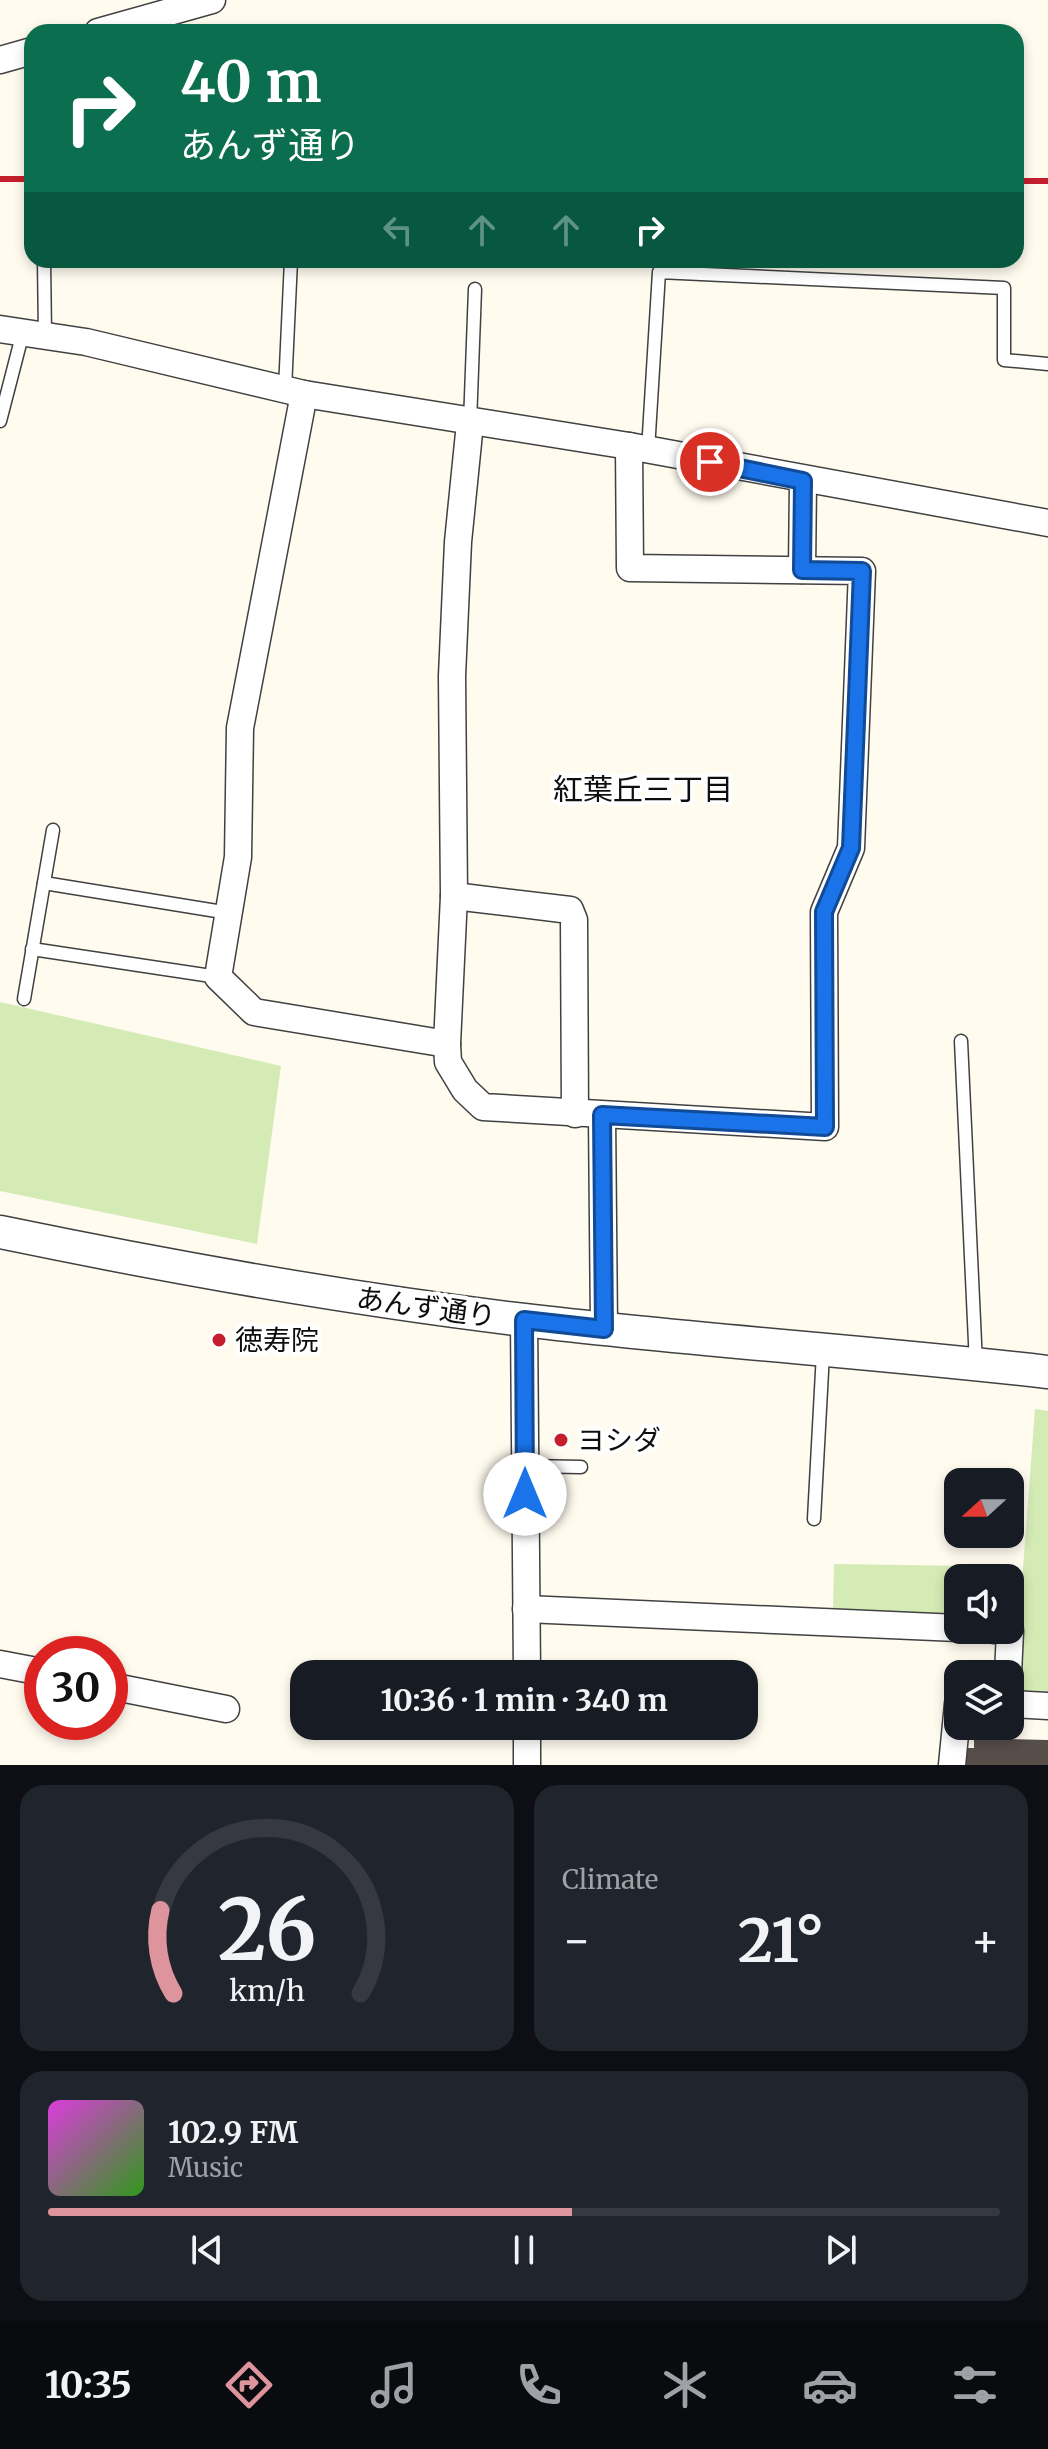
<!DOCTYPE html>
<meta charset="utf-8">
<style>
body{margin:0;font-family:Merriweather,"Noto Sans JP",serif;background:#20242c;color:#f1f3f6;height:100vh;display:flex;flex-direction:column;font-size:30px;white-space:nowrap}
*{box-sizing:border-box;margin:0}
p{font-size:26px;color:#9ea1a6}
.icon{flex:none;width:44px;height:44px;fill:none;stroke:currentColor;stroke-width:2;stroke-linecap:round;stroke-linejoin:round}
.map{position:relative;height:1765px;overflow:hidden}
.details{display:flex;flex-direction:column;gap:20px;padding:20px;background:#0d0f14;flex:1}
.details>*{flex:none}
.hud{position:absolute;left:24px;top:24px;width:1000px;height:244px;border-radius:24px;box-shadow:0 4px 12px #0003;background:#0b6e4f;color:#fff;overflow:hidden}
.needle{width:52px;rotate:249deg}
.controls{position:absolute;left:944px;top:1468px;display:grid;gap:16px}
.controls a{display:grid;place-items:center;width:80px;height:80px;border-radius:16px;background:#171b24;box-shadow:0 4px 12px #0003;font-size:40px}
.speed{position:absolute;left:24px;top:1636px;display:flex;gap:16px;font-size:40px;font-weight:700;text-align:center}
.speed>*{display:grid;place-content:center;width:104px;height:104px;border-radius:50%;background:#171b24;box-shadow:0 4px 12px #0003;line-height:1}
.speed .limit{border:12px solid #d22;background:#fff;color:#111}
.pin{position:absolute;display:grid;place-items:center;width:68px;height:68px;color:#fff;margin:-34px;border:4px solid #fff;border-radius:50%;box-shadow:0 2px 8px #0007}
.me{position:absolute;width:88px;margin:-44px;rotate:0deg;stroke-linejoin:round;filter:drop-shadow(0 0 6px #0008)}
.turn{display:flex;align-items:center;gap:28px;height:168px;padding:0 24px;font-size:36px}
.turn .icon{width:104px;height:104px;stroke-width:2.5}
.turn b{display:block;font-size:56px;line-height:68px}
.lanes{display:flex;align-items:center;height:76px;padding:0 24px;background:#0003;justify-content:center;gap:40px;direction:ltr}
.lanes .off{opacity:.35}
.big{font-size:60px;font-weight:700;line-height:1.1}
.details .card{flex:1;display:flex;flex-direction:column;justify-content:center;gap:12px;min-width:0;padding:0 28px;border-radius:24px;background:#20242c}
.details .dial{align-items:center;gap:0}
.dial svg{height:208px;overflow:visible;fill:none;stroke:#363941;stroke-width:7;stroke-linecap:round;text-anchor:middle}
.dial text{fill:#f1f3f6;stroke:none}
.song{display:flex;align-items:center;gap:24px}
.cover{width:96px;height:96px;border-radius:12px;background:linear-gradient(135deg,hsl(300 70% 55%),hsl(110 70% 35%))}
.played{height:8px;border-radius:4px;background:linear-gradient(90deg,#dd949c 55%,#363941 55%)}
.keys{display:flex;justify-content:space-around;direction:ltr}
.heat{display:flex;justify-content:space-between;align-items:center;font-size:44px;direction:ltr}
.details .tiles{flex:1;display:grid;gap:20px;grid-template-columns:1fr 1fr}
.card:last-child{grid-column:span 2}
.trip{position:absolute;left:290px;top:1660px;width:468px;height:80px;border-radius:24px;background:#171b24;box-shadow:0 4px 12px #0003;font-weight:700;line-height:80px;text-align:center}
.tabs{display:flex;height:128px;justify-content:space-around;align-items:center;background:#090b0e;color:#9ea1a6}
.tabs .icon{width:56px;height:56px}
.tabs .selected{color:#dd949c}
.tabs b{font-size:36px;color:#f1f3f6}
.map>svg:first-child{display:block}
</style>
<div class="map">
<svg width="1048" height="1765" viewBox="0 0 1048 1765">
<rect width="100%" height="100%" fill="#fffbef"/>
<!-- green -->
<g fill="#d4ebb6">
<path d="M0,1002L281,1066L257,1244L0,1191Z"/>
<path d="M1035,1409L1048,1411V1699L1022,1698L1014,1689Z"/>
<path d="M834,1564L968,1566V1578H958V1628L833,1612Z"/>
</g>
<!-- building -->
<path fill="#574e4a" d="M974,1738L1048,1740V1765H960L965,1748H974Z"/>
<g fill="none" stroke-linecap="round" stroke-linejoin="round">
<defs>
<g id="service">
<path d="M44,260L45,336"/>
<path d="M285,389L291,260"/>
<path d="M0,421L23,332"/>
<path d="M470,423L475,289"/>
<path d="M648,450L659,272L1004,288V360L1048,364"/>
<path d="M44,883L229,913"/>
<path d="M32,949L218,977"/>
<path d="M24,999L53,830"/>
<path d="M961,1041L976,1364"/>
<path d="M525,1466L581,1467"/>
<path d="M814,1519L823,1353"/>
</g>
<g id="minor">
<path d="M98,32L212,0"/>
<path d="M0,60L32,51"/>
<path d="M0,329L86,342L304,394L629,446L1048,523"/>
<path d="M304,394L240,728L238,857L218,977L254,1012L447,1044"/>
<path d="M470,423L458,542L452,676L454,896L447,1044L448,1062L465,1090L483,1107L825,1127L824,912L851,848L862,571L630,568L629,446"/>
<path d="M802,570L803,481"/>
<path d="M454,896L570,910L574,920L575,1114"/>
<path d="M602,1115L604,1329"/>
<path d="M524,1320L527,1674"/>
<path d="M526,1609L958,1628"/>
<path d="M994,1630L1010,1631L1008,1674"/>
<path d="M0,1664L42,1672"/>
<path d="M110,1686L226,1709"/>
<path d="M1010,1704L1048,1706"/>
<path d="M527,1726V1765"/>
<path d="M952,1765L958,1704"/>
</g>
<path id="tertiary" d="M0,1232C174,1268 348,1299 524,1320C699,1341 874,1352 1048,1372"/>
</defs>
<!-- service casing -->
<use href="#service" stroke="#414141" stroke-width="15"/>
<!-- minor casing -->
<use href="#minor" stroke="#414141" stroke-width="29"/>
<!-- tertiary casing -->
<use href="#tertiary" stroke="#414141" stroke-width="35"/>
<!-- service -->
<use href="#service" stroke="#fff" stroke-width="12"/>
<!-- minor -->
<use href="#minor" stroke="#fff" stroke-width="26"/>
<!-- tertiary -->
<use href="#tertiary" stroke="#fff" stroke-width="32"/>
<!-- rail -->
<g stroke="#c51f2d" stroke-width="6">
<path d="M0,179H32"/>
<path d="M1016,181H1048"/>
</g>
</g>
<g fill="none" stroke-linecap="round" stroke-linejoin="round">
<defs>
<path id="route" d="M525,1494L524,1320L604,1329L602,1115L825,1127L824,912L851,848L862,571L802,570L803,481L710,462"/>
</defs>
<!-- route casing -->
<use href="#route" stroke="#114b97" stroke-width="20"/>
<!-- route -->
<use href="#route" stroke="#1a73e8" stroke-width="14"/>
</g>
<!-- markers -->
<g fill="#c51f2d" stroke="#fff" stroke-width="3">
<circle cx="219" cy="1340" r="8"/>
<circle cx="561" cy="1440" r="8"/>
</g>
<g text-anchor="middle" dominant-baseline="central" stroke-width="8" stroke-linejoin="round" paint-order="stroke">
<!-- street labels -->
<g font-size="28" fill="#0e0e0e" stroke="#fff">
<text transform="translate(426 1307) rotate(8)">あんず通り</text>
</g>
<!-- poi labels -->
<g font-size="28" fill="#0e0e0e" stroke="#fff" text-anchor="start">
<text x="235" y="1340">徳寿院</text>
<text x="577" y="1440">ヨシダ</text>
</g>
<!-- neighbourhood labels -->
<g font-size="30" fill="#0e0e0e" stroke="#fff">
<text x="643" y="789">紅葉丘三丁目</text>
</g>
</g>
</svg>
<div class="controls">
<a><svg class="needle" viewBox="-14 -14 28 28"><path d="M0-13l5 13h-10z" fill="#e53935"/><path d="M0 13l5-13h-10z" fill="#9ea1a6"/></svg></a>
<a><svg class="icon" aria-label="sound" viewBox="0 0 24 24"><path d="M4 9h4l5-4v14l-5-4H4zM17 9q2 3 0 6"/></svg></a>
<a><svg class="icon" aria-label="layers" viewBox="0 0 24 24"><path d="M12 4l9 5-9 5-9-5zM3 14l9 5 9-5"/></svg></a>
</div>
<div class="speed"><div class="limit">30</div></div>
<div class="pin" style="left:710px;top:462px;background:#d93025"><svg class="icon" aria-label="arrive" viewBox="0 0 24 24"><path d="M6 21V4h12l-3 4 3 4H6"/></svg></div>
<svg class="me" style="left:525px;top:1494px" viewBox="-20 -20 40 40"><circle r="19" fill="#fff"/><path d="M0-13L10 11 0 6-10 11z" fill="#1a73e8"/></svg>
<div class="trip">10:36 · 1 min · 340 m</div>
<div class="hud">
<div class="turn"><svg class="icon" aria-label="right" viewBox="0 0 24 24"><path d="M7 20v-9h11M14 6l5 5-5 5"/></svg><div><b>40 m</b>あんず通り</div></div>
<div class="lanes"><svg class="icon off" aria-label="left" viewBox="0 0 24 24"><path d="M17 20v-9H6M10 6l-5 5 5 5"/></svg><svg class="icon off" aria-label="ahead" viewBox="0 0 24 24"><path d="M12 20V5M6 11l6-6 6 6"/></svg><svg class="icon off" aria-label="ahead" viewBox="0 0 24 24"><path d="M12 20V5M6 11l6-6 6 6"/></svg><svg class="icon" aria-label="right" viewBox="0 0 24 24"><path d="M7 20v-9h11M14 6l5 5-5 5"/></svg></div>
</div>
</div>
<section class="details">
<div class="tiles">
<div class="card dial"><svg viewBox="0 0 100 80">
<path d="M14 69A42 42 0 1 1 86 69"/>
<path d="M14 69A42 42 0 0 1 9 37" stroke="#dd949c"/>
<text x="50" y="56" font-size="32" font-weight="700">26</text>
<text x="50" y="72" font-size="11">km/h</text>
</svg></div>
<div class="card"><p>Climate</p>
<div class="heat"><a>−</a><b class="big">21°</b><a>+</a></div>
</div>
<div class="card">
<div class="song"><i class="cover"></i><div><b>102.9 FM</b><p>Music</p></div></div>
<div class="played"></div>
<div class="keys"><svg class="icon" aria-label="previous" viewBox="0 0 24 24"><path d="M18 5L8 12l10 7zM5 5v14"/></svg><svg class="icon" aria-label="pause" viewBox="0 0 24 24"><path d="M8 5v14M16 5v14"/></svg><svg class="icon" aria-label="next" viewBox="0 0 24 24"><path d="M6 5l10 7-10 7zM19 5v14"/></svg></div>
</div>
</div>
</section>
<nav class="tabs">
<b>10:35</b>
<svg class="icon selected" aria-label="directions" viewBox="0 0 24 24"><path d="M12 3l9 9-9 9-9-9zM9 14v-3h6M13 9l2 2-2 2"/></svg>
<svg class="icon" aria-label="music" viewBox="0 0 24 24"><path d="M9 18V5l10-2v13"/><circle cx="6" cy="18" r="3"/><circle cx="16" cy="16" r="3"/></svg>
<svg class="icon" aria-label="phone" viewBox="0 0 24 24"><path d="M5 4h4l2 5-3 2q2 4 5 5l2-3 5 2v4C11 20 4 13 5 4z"/></svg>
<svg class="icon" aria-label="climate" viewBox="0 0 24 24"><path d="M12 3v18M4 7l16 10M4 17L20 7"/></svg>
<svg class="icon" aria-label="car" viewBox="0 0 24 24"><path d="M5 17H2v-5l4-1 3-4h7l3 4 3 1v5h-3M9 17h6M6 11h13"/><circle cx="7" cy="17" r="2"/><circle cx="17" cy="17" r="2"/></svg>
<svg class="icon" aria-label="filters" viewBox="0 0 24 24"><path d="M4 7h16M4 17h16"/><circle cx="9" cy="7" r="2"/><circle cx="15" cy="17" r="2"/></svg>
</nav>
